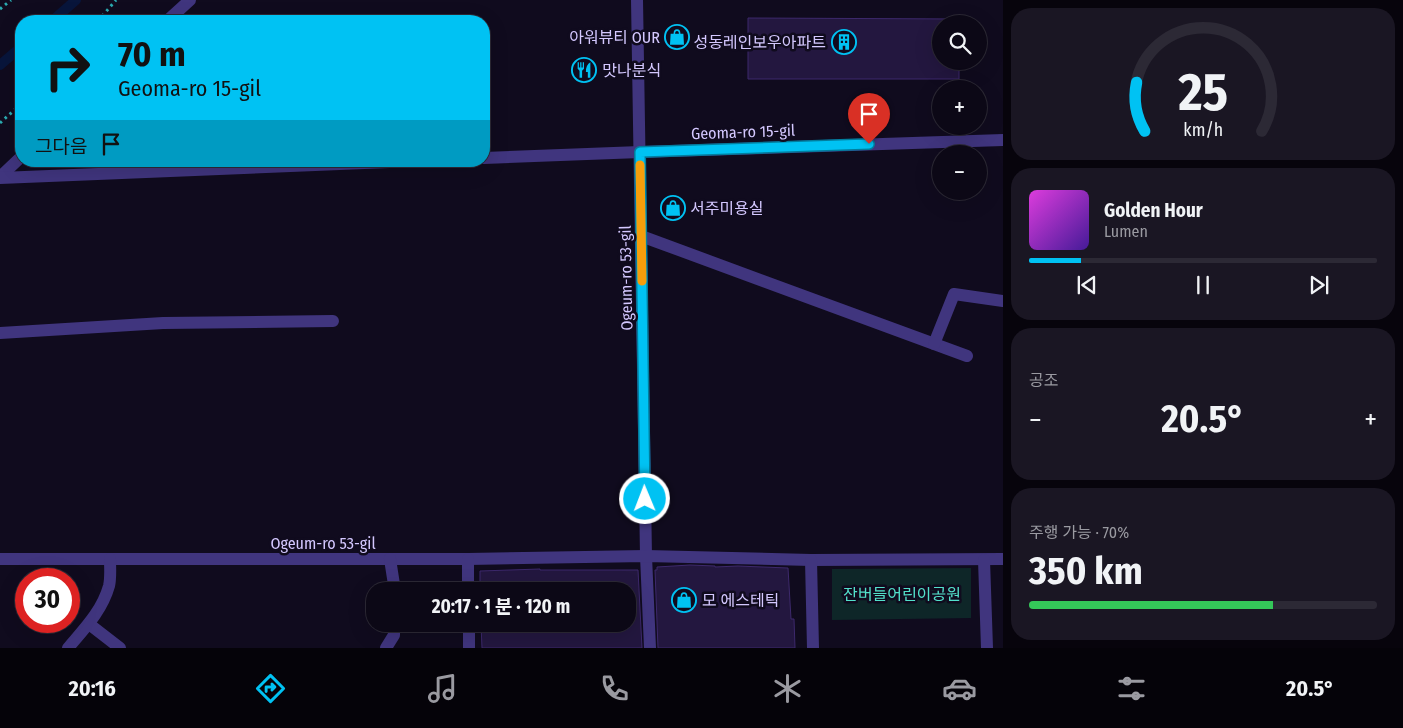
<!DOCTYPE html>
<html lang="ko">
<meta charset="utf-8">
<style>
body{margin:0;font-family:"Fira Sans Condensed","Noto Sans KR",sans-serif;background:#1a1623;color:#f1f3f6;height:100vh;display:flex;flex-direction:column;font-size:19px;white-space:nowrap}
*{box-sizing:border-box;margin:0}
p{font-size:16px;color:#9a9aa1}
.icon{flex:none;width:28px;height:28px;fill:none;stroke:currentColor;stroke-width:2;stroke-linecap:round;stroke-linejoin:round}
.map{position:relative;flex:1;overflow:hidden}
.drawer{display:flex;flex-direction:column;gap:8px;padding:8px;background:#07040c;width:400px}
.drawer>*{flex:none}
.banner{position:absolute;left:15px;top:15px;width:475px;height:152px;border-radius:20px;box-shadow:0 5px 20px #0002,0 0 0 1px #2c2935;background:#00c2f3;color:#111;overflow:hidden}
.fabs{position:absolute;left:932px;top:15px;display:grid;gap:10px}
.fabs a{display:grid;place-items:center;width:55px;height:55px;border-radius:50%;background:#0c0816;box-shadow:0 5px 20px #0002,0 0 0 1px #2c2935;font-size:25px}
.speed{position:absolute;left:15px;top:568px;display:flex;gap:10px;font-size:25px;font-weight:700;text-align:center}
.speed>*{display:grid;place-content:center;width:65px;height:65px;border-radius:50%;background:#0c0816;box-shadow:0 5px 20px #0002,0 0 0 1px #2c2935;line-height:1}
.speed .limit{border:8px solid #d22;background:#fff;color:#111}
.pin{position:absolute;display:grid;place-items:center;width:42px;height:42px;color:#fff;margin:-51px -21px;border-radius:50% 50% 50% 0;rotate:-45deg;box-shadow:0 0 5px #0007}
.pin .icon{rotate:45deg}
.me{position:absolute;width:55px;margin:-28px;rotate:359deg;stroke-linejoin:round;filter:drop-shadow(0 0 4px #0008)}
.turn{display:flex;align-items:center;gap:18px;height:105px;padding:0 20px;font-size:22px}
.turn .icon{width:65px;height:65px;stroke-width:2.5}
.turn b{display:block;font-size:35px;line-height:42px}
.then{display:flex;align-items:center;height:48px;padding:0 20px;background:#0003;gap:10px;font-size:19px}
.big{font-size:38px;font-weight:700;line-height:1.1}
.drawer .widget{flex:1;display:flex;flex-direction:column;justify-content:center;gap:8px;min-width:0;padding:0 18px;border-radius:20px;background:#1a1623}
.drawer .dial{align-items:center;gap:0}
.dial svg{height:130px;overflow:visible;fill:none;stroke:#2c2935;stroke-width:7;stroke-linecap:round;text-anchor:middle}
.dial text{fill:#f1f3f6;stroke:none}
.song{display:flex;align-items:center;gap:15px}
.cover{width:60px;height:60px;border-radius:8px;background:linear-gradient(135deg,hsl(300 70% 55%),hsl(260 70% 35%))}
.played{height:5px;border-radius:2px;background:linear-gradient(90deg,#00c2f3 15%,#2c2935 15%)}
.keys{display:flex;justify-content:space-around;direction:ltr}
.heat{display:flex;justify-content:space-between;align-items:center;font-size:28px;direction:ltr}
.charge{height:8px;border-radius:4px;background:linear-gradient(90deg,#34c759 70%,#2c2935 0)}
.trip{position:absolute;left:366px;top:582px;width:270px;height:50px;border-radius:20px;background:#0c0816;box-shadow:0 5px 20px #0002,0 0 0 1px #2c2935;font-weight:700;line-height:50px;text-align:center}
.menu{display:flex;height:80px;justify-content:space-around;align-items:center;background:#050309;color:#9a9aa1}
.menu .icon{width:35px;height:35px}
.menu .current{color:#00c2f3}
.menu b{font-size:22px;color:#f1f3f6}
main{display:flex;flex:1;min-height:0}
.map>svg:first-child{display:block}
</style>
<main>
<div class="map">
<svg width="1003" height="648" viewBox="0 0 1003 648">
<rect width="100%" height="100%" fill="#100b1e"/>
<!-- green -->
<path fill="#0e2628" d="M971,568V618L832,620V569Z"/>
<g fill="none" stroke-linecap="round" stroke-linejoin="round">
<!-- stream -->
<g stroke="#08153b" stroke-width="10">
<path d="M52,21L76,0"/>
<path d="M0,65L21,47"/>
</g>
</g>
<!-- building -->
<g fill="#23173f" stroke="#3d296c">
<path d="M748,18L960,19V24H941V61H959V79H748Z"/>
<path d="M690,565L715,566V567L738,566L788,568L791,619H794L795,648H658L655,570H657V567Z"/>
<path d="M540,569V570H638L642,648H482L481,624H628V591H480V571Z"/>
</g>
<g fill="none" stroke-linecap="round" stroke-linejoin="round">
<!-- path -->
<g stroke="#2babb1" stroke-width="3" stroke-dasharray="2.5 4" stroke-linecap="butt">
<path d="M0,9L11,0"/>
<path d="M98,21L116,0"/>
<path d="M0,123L21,104"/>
</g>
<!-- street -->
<g stroke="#40357e" stroke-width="12">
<path d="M637,0L646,556L650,648"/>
<path d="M167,21L190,0"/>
<path d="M484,158L640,152L1003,140"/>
<path d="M0,177L21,157"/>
<path d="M0,178L414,161"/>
<path d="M641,236L967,356"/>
<path d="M0,333L163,323L333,321"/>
<path d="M934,344L954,294L1003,301"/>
<path d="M0,559H468L646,556L811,560L1003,559"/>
<path d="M390,559L395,591"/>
<path d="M468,559V591"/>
<path d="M811,560L813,648"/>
<path d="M984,560L987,648"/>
<path d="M89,624L120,648"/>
<path d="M469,624V648"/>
<path d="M68,648C84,629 102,611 109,586C111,578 110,568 110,559"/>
<path d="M386,648L394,635V624"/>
</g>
</g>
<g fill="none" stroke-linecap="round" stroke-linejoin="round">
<defs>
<path id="route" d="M645,499L640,152L869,144"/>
</defs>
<!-- route casing -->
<use href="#route" stroke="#007e9e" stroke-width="12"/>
<!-- route -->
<use href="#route" stroke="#00c2f3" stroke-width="9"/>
<!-- slow -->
<path stroke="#f59e0b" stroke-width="9" d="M640,165L642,281"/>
</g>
<!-- icons -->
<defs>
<symbol id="shop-ring" viewBox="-11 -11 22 22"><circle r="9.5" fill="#100b1e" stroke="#00c2f3" stroke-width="1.5"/><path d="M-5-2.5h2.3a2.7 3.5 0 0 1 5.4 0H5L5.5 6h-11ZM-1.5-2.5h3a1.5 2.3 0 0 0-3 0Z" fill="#00c2f3"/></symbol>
<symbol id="building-ring" viewBox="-11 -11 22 22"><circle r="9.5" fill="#100b1e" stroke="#00c2f3" stroke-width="1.5"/><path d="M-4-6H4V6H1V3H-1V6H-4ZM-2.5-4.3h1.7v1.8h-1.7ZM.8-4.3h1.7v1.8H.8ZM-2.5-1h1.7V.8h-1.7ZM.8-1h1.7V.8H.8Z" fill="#00c2f3"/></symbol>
<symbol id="restaurant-ring" viewBox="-11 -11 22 22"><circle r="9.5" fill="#100b1e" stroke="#00c2f3" stroke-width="1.5"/><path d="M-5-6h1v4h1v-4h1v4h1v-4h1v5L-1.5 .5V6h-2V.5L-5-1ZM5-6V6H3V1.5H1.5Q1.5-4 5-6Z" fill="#00c2f3"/></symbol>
</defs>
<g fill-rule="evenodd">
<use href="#shop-ring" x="663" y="23" width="28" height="28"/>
<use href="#building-ring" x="830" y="28" width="28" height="28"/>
<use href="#restaurant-ring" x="570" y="56" width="28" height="28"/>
<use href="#shop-ring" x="659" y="194" width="28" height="28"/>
<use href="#shop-ring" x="670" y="586" width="28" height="28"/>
</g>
<g text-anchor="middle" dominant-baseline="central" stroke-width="5" stroke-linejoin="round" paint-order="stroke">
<!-- poi labels -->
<g font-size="16" fill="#d4c8ff" stroke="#100b1e" text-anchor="start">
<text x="660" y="37" text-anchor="end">아워뷰티 OUR</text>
<text x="826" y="42" text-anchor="end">성동레인보우아파트</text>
<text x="602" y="70">맛나분식</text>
<text x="690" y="208">서주미용실</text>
<text x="702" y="600">모 에스테틱</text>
</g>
<!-- street labels -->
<g font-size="16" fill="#d4c8ff" stroke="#100b1e">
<text transform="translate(743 132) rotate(-2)">Geoma-ro 15-gil</text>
<text transform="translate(626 278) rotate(-91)">Ogeum-ro 53-gil</text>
<text x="323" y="543">Ogeum-ro 53-gil</text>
</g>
<!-- park labels -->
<g font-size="16" fill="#53e0cb" stroke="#100b1e">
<text x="902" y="594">잔버들어린이공원</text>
</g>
</g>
</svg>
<div class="fabs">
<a><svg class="icon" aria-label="search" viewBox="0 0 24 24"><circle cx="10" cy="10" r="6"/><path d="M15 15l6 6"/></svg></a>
<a>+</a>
<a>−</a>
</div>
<div class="speed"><div class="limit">30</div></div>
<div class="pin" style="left:869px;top:144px;background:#d93025"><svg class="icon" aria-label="arrive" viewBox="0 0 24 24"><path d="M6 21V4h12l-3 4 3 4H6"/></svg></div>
<svg class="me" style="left:645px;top:499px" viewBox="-20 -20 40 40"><circle r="17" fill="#00c2f3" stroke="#fff" stroke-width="3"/><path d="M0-11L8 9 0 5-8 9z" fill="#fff"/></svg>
<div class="trip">20:17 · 1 분 · 120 m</div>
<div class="banner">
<div class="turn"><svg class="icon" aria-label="right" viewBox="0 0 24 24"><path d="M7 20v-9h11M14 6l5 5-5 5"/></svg><div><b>70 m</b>Geoma-ro 15-gil</div></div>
<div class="then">그다음<svg class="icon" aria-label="arrive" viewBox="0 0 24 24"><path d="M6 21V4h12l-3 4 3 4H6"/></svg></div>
</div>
</div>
<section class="drawer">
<div class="widget dial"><svg viewBox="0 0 100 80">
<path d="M14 69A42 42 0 1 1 86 69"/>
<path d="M14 69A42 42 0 0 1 9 39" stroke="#00c2f3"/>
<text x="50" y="56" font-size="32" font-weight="700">25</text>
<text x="50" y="72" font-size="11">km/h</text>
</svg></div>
<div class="widget">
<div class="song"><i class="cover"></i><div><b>Golden Hour</b><p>Lumen</p></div></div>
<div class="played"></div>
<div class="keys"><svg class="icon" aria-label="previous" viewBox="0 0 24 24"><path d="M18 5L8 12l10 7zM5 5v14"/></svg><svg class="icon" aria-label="pause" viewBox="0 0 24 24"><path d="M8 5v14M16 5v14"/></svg><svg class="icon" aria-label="next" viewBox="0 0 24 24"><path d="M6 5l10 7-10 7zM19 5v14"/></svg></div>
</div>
<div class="widget"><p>공조</p>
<div class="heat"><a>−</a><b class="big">20.5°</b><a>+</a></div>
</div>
<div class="widget"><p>주행 가능 · 70%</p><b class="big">350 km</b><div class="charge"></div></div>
</section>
</main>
<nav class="menu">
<b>20:16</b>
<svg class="icon current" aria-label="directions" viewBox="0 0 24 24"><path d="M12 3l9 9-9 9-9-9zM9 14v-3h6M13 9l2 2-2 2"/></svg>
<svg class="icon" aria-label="music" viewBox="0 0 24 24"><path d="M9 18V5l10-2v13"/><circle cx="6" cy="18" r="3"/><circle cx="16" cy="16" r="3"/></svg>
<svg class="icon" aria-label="phone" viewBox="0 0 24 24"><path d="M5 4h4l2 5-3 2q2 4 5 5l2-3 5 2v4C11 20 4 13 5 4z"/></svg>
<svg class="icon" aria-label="climate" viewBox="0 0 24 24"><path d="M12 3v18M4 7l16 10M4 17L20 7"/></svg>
<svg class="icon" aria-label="car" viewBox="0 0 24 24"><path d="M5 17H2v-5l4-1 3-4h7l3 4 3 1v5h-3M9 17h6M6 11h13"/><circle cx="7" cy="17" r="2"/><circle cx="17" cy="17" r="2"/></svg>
<svg class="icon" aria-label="filters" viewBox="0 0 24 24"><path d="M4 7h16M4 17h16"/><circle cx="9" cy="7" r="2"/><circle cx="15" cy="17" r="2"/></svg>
<b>20.5°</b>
</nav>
